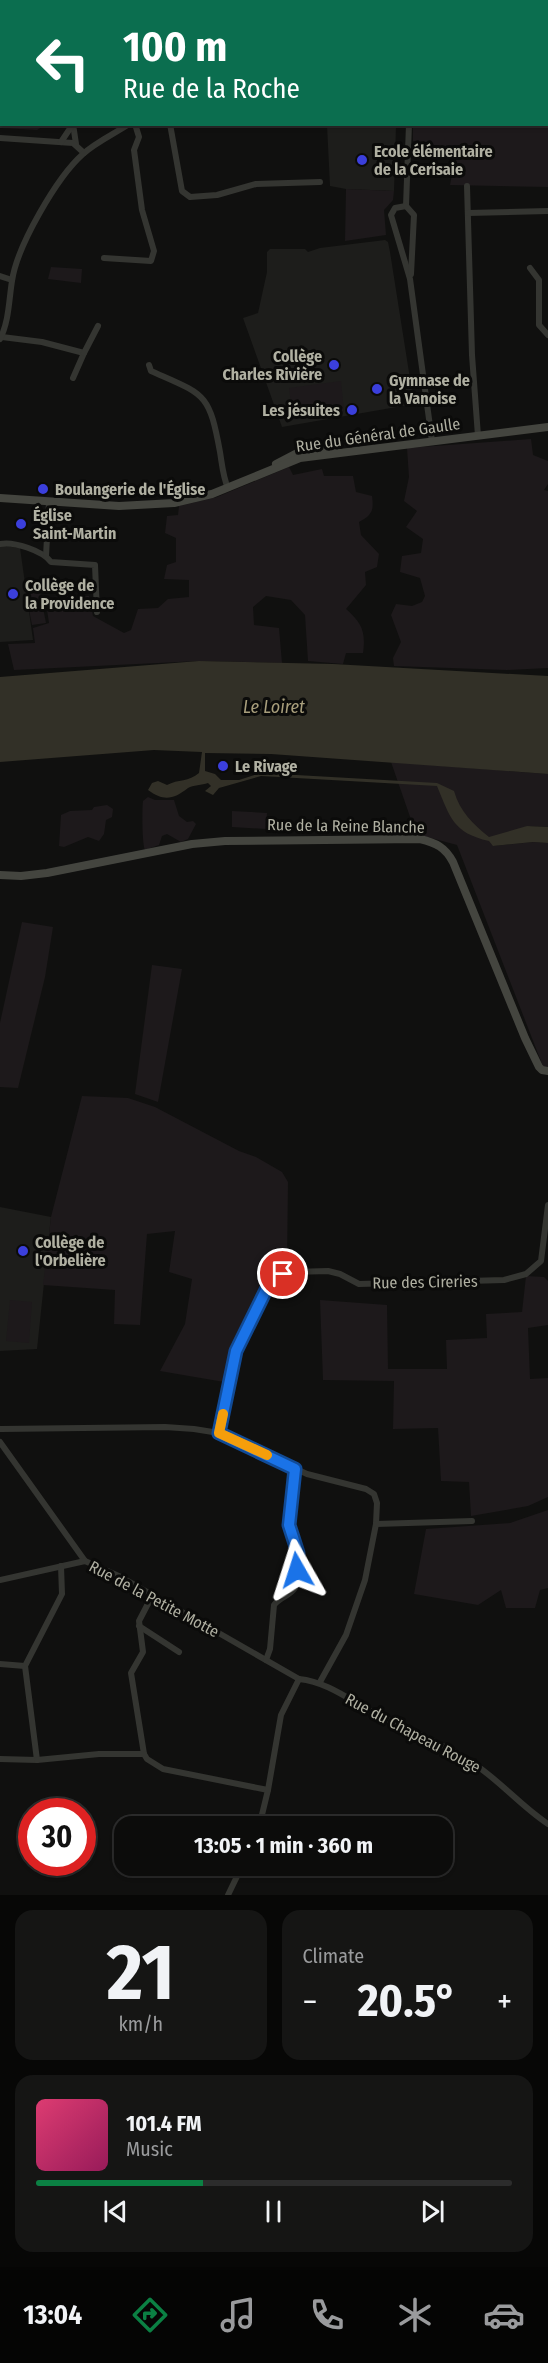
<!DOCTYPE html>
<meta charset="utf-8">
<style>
body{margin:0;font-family:"Fira Sans Condensed",sans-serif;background:#151514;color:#f1f3f6;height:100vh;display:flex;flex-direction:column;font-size:22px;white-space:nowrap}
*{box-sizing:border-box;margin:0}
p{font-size:20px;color:#9a9b9d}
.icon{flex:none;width:33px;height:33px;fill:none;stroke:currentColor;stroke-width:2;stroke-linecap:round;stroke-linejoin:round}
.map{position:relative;height:1895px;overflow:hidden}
.details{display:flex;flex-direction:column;gap:15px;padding:15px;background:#070706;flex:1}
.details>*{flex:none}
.banner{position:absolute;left:0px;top:0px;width:549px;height:126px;box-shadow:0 2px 4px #0004,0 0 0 2px #2c2c2c;background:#0b6e4f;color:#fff;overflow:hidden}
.speed{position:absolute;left:18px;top:1798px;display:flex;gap:12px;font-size:30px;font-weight:700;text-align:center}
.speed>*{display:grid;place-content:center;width:78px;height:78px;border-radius:50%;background:#0c0c0b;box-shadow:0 2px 4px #0004,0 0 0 2px #2c2c2c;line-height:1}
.speed .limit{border:9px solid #d22;background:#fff;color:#111}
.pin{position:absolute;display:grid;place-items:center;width:51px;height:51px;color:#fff;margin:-26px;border:3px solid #fff;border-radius:50%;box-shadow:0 2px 6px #0007}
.me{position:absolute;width:66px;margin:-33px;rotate:354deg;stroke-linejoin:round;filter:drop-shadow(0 0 4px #0008)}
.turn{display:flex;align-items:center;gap:21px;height:126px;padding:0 24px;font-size:27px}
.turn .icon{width:78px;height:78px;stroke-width:2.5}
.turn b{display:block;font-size:42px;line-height:51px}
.big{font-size:45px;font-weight:700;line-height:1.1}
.details .widget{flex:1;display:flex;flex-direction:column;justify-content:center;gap:9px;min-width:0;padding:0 21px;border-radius:18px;background:#151514}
.details .dial{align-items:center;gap:0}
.dial b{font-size:78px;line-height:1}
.song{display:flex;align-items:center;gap:18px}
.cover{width:72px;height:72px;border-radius:9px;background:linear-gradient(135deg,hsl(340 70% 55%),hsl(330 70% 35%))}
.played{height:6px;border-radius:3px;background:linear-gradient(90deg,#0b8043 35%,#2c2c2c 35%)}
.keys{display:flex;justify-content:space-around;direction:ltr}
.heat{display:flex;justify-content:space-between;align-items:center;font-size:33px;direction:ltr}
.details .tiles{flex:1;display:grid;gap:15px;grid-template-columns:1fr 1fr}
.widget:last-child{grid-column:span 2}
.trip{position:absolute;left:114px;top:1816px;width:339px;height:60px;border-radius:18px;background:#0c0c0b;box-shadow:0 2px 4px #0004,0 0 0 2px #2c2c2c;font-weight:700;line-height:60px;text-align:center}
.menu{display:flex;height:96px;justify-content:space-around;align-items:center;background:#050504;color:#9a9b9d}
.menu .icon{width:42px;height:42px}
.menu .on{color:#0b8043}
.menu b{font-size:27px;color:#f1f3f6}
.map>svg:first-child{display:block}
</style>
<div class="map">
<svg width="548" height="1895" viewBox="0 0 548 1895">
<rect width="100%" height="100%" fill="#10100f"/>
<!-- built -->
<g fill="#1d1d1b">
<path d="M327,125H396L394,191L346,189L330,186Z"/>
<path d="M385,240L388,242L390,252L414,404L282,427L243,318L258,313L267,272V252L270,249H305L308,252L320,248Z"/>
<path d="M4,546L20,548L33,640L0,642V547Z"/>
<path d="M0,1207L51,1217L37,1349L0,1351Z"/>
</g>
<!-- green -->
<g fill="#1d191b">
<path d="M0,0H59L2,2V124L45,125L37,130L0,128Z"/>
<path d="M548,12V187L450,185L455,158L452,150L413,141V125L548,124Z"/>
<path d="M346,189L394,191L393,200L384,210L386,235L345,241Z"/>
<path d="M51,267L82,269L81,283L48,279Z"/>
<path d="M341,381L344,412L293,418L289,388Z"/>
<path d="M531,439L533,455L548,461V484L544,490L548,491V668L507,670L394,666L393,658L401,642L391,615L396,604L412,606L422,602L425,596L420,578L400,572L402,556L421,553L423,539L406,527L417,511L404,501L409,477L407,448Z"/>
<path d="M289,467L293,475L322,469L324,476H353L356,492L372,496C374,511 372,515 359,522L361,535L379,554L377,567L365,572L366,585L346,609C362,623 366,632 363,653H346L343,664L308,661L305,615L291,600L266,596L253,607L254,625L279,628L282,663L199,661L14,670L8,644L35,643L33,628L49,623L45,597L89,596L93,616L124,633L131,630L138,609L158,608L168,599L189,597V580L164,579L167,565L176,562V538L165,533L167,516L178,515L179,506L217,497Z"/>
<path d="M40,592L46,623L32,625L26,594Z"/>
<path d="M391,762L548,774V827L527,826L493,846L533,842L548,843V1068L544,1069L457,845L416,834Z"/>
<path d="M148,797L155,800H174L179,816L187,822L193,821L196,824L188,839L181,842L167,834L162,836L159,845L145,850C142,844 142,808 143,801Z"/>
<path d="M107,805L113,809L112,817L106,820L104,834L99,841L88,837L64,847L59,846L61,815L70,811L92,810L94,807Z"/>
<path d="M232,811L267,813L266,829L232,827Z"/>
<path d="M22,922L53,927L45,977L18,1088L0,1087V1023Z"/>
<path d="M152,965L182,969L158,1102L135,1094Z"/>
<path d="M82,1096L128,1098L155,1107L239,1151L256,1157L282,1172L288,1182L287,1265L272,1270L261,1286L232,1349L224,1382L160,1371L185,1324L192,1279L169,1272L175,1231L147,1234L140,1325L114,1324L115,1290L43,1285L51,1217Z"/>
<path d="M526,1276L544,1277L548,1281V1325L528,1328L530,1379L548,1378V1497L528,1506L471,1516L469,1482L441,1481L438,1428L393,1429L394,1381L323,1380L320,1300L387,1305L388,1369H447L446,1340L487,1338L486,1314L522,1312Z"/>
<path d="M10,1300L32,1302L29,1343L6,1341Z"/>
<path d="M548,1510V1588L540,1590L535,1608H506L501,1590L478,1605L414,1594L426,1529L510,1523Z"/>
</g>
<!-- water -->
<path fill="#323027" d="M199,661L333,664L548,676V774L271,754L205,753V771L215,774L221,780H239L261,773L437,783L454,791C460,812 473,824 489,837L527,826L548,827V843L533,842L493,846L489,841C453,833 450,817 437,786L261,776L219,788L213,795L205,791L211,786L208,783C202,785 193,785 188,788C174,799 164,802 148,790L152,783L158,781L167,785C178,779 189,782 199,773L202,752L154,750L0,762V677Z"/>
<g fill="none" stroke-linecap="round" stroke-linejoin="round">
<!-- street -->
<g stroke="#343531" stroke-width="6">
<path d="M69,0V2"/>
<path d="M145,0V2"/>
<path d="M274,0V2"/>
<path d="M322,2L324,0"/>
<path d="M410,2V0"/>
<path d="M73,124L76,144"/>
<path d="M170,124L182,191L190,197L217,195L256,184L320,182"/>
<path d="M0,138L73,143L84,153"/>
<path d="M61,142L73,124"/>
<path d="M467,186L472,355L478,436"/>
<path d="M406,206L395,208L391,215L410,279L432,441"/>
<path d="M406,206L409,124"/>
<path d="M406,206L414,215L411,274"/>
<path d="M468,213L548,211"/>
<path d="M104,258L151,261L154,251L142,210L134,150L139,137L135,124"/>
<path d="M530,268L539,280V325L548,335"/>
<path d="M0,276L12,280"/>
<path d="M2,337L42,342L84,353L73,378"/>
<path d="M0,339C9,322 9,299 12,281C17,246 57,177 83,154C96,142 114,134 129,124"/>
<path d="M84,353L98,326"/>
<path d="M149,365L151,371C205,395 209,392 220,452C222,464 223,477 228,488"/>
<path d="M0,544C14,541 43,551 51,562L95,565L97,612"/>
<path d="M46,556L49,502"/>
<path d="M1,1429L165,1427L194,1429L219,1433L307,1474L366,1489L374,1494L377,1503L376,1524L365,1580L346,1635L320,1682"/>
<path d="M219,1433L236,1351L269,1284L276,1276L293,1272L328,1271L340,1274L359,1284L504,1280L526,1274L541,1261L548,1205"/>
<path d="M0,1442L85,1561"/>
<path d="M376,1524L472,1521"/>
<path d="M0,1580L85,1561L121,1577L299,1679C329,1682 352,1702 378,1715C411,1731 446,1745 477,1766C502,1783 522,1807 548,1824"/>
<path d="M139,1626L179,1652"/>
<path d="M266,1660L270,1649L274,1605C280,1597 290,1596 295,1588L298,1553L289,1525L295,1469"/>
<path d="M0,1664L25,1666"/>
<path d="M144,1754L131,1673L143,1652L139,1621L152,1596"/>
<path d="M0,1759L37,1760L25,1666L62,1594L61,1566"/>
<path d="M37,1760L99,1754H144L147,1759L163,1769L268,1790"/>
<path d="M259,1827L268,1790L281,1715L299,1679"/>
<path d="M228,1895L242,1866"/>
</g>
<!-- secondary -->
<g stroke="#44453f" stroke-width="8">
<path d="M276,464L299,452L335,448"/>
<path d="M0,498L119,506L174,503L212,494L300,458L548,427"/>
<path d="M0,875L21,876L47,873L192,844L225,841L420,839C436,843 445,847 453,862L525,1038L539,1067L542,1070L548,1071"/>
</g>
</g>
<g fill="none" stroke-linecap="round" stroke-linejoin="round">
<defs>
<path id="route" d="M283,1274L276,1276L269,1284L236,1351L219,1433L295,1469L289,1525L298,1553L297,1570"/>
</defs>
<!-- route casing -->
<use href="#route" stroke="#114b97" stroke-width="15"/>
<!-- route -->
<use href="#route" stroke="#1a73e8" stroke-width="10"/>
<!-- slow -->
<path stroke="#f59e0b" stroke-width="10" d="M223,1414L219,1433L267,1455"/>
</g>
<!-- markers -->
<g fill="#3b3fdc" stroke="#0b0b0a" stroke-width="2">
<circle cx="362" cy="160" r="6"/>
<circle cx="334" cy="365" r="6"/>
<circle cx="377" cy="389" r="6"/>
<circle cx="352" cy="410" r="6"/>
<circle cx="43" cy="489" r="6"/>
<circle cx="21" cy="524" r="6"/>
<circle cx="13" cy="594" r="6"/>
<circle cx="223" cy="766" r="6"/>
<circle cx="23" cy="1251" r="6"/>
</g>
<g text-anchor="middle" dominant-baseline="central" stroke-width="6" stroke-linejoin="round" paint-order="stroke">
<!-- poi labels -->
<g font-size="16" font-weight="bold" fill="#b0b0a2" stroke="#0b0b0a" text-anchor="start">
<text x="374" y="151">Ecole élémentaire<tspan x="374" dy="18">de la Cerisaie</tspan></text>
<text x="322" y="356" text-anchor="end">Collège<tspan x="322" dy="18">Charles Rivière</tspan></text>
<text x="389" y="380">Gymnase de<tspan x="389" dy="18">la Vanoise</tspan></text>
<text x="340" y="410" text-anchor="end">Les jésuites</text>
<text x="55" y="489">Boulangerie de l'Église</text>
<text x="33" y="515">Église<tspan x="33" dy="18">Saint-Martin</tspan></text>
<text x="25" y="585">Collège de<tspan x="25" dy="18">la Providence</tspan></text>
<text x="235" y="766">Le Rivage</text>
<text x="35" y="1242">Collège de<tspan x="35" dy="18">l'Orbelière</tspan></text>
</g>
<!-- street labels -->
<g font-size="16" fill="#b0b0a2" stroke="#0b0b0a">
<text transform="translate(378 435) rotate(-8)">Rue du Général de Gaulle</text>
<text transform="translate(346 826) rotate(1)">Rue de la Reine Blanche</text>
<text transform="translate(425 1282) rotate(-1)">Rue des Cireries</text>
<text transform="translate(154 1599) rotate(28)">Rue de la Petite Motte</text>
<text transform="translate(413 1733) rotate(28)">Rue du Chapeau Rouge</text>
</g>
<!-- water labels -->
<g font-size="18" font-style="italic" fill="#a89e7c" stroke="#0b0b0a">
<text x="274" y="707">Le Loiret</text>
</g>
</g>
</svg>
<div class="speed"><div class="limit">30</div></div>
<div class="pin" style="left:283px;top:1274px;background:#d93025"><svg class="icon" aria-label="arrive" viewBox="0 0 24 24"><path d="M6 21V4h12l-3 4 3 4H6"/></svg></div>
<svg class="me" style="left:297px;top:1570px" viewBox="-20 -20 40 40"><path d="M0-17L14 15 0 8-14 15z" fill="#1a73e8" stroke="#fff" stroke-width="4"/></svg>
<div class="trip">13:05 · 1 min · 360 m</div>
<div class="banner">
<div class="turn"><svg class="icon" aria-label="left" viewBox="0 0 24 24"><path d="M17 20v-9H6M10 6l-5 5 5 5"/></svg><div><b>100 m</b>Rue de la Roche</div></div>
</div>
</div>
<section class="details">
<div class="tiles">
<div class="widget dial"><b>21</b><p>km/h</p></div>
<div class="widget"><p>Climate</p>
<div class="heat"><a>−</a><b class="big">20.5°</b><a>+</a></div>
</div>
<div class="widget">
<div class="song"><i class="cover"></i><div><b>101.4 FM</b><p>Music</p></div></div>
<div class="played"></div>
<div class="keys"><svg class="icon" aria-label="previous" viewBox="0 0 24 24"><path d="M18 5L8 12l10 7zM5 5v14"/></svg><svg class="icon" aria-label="pause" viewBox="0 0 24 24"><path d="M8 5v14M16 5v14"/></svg><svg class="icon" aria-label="next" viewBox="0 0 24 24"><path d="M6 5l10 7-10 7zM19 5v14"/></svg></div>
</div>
</div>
</section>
<nav class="menu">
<b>13:04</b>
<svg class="icon on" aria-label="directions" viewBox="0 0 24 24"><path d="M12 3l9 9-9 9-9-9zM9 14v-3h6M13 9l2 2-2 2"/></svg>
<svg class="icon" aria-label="music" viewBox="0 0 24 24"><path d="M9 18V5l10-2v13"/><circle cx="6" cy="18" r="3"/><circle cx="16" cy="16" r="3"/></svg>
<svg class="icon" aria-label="phone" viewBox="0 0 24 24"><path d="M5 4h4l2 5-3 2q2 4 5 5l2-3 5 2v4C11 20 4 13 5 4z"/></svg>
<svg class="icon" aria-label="climate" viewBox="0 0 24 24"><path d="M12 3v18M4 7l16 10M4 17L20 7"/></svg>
<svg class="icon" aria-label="car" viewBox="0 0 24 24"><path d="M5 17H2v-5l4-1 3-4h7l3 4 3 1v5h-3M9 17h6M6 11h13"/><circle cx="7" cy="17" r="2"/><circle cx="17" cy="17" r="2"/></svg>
</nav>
